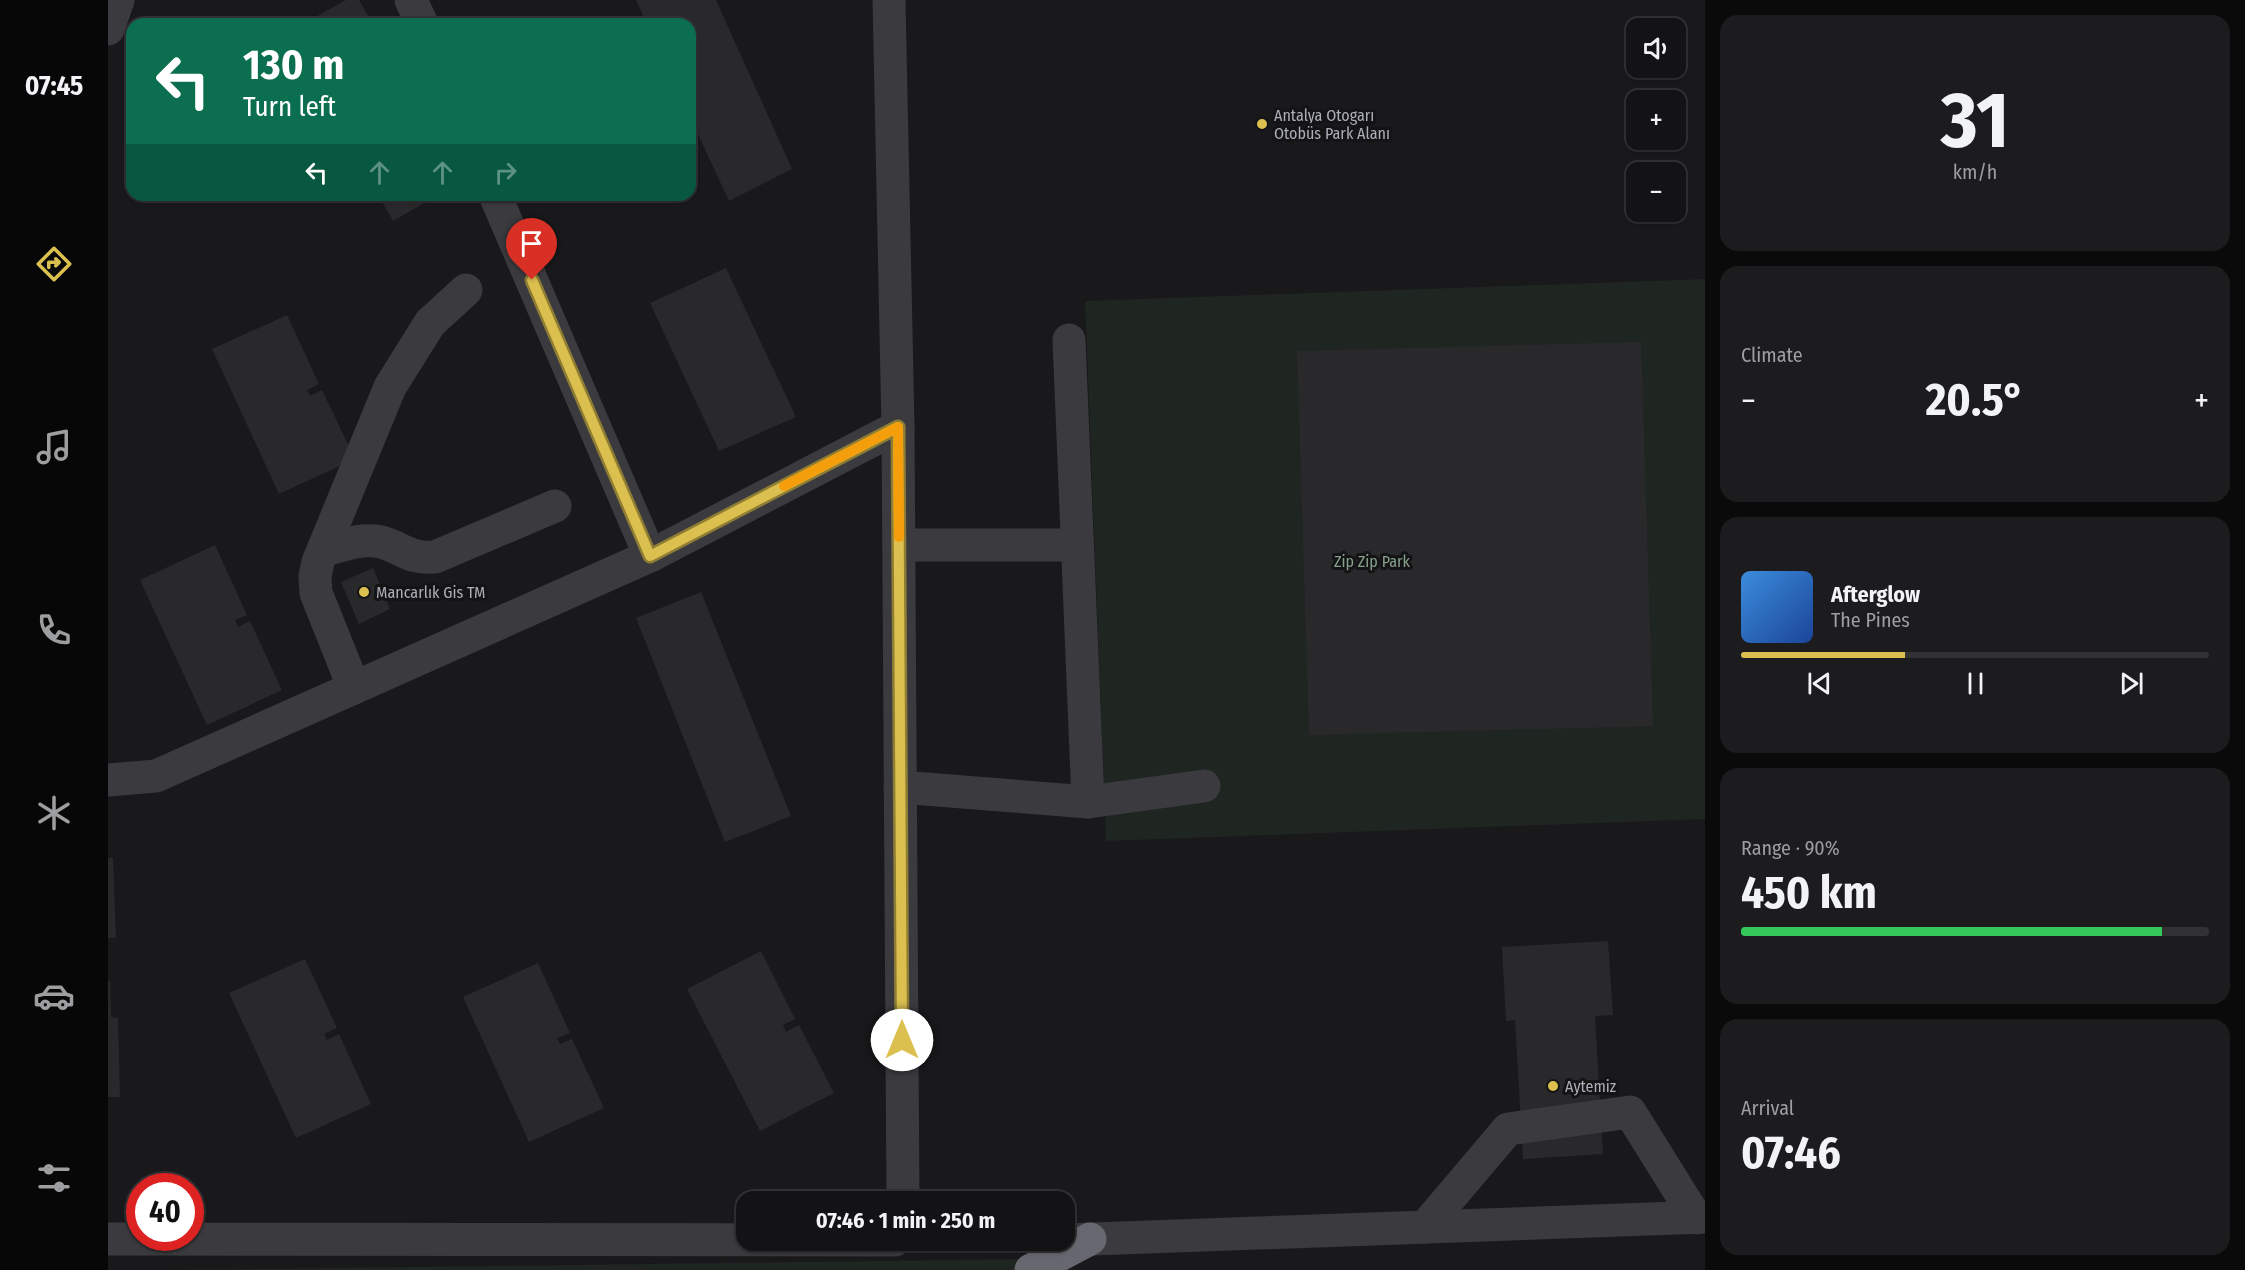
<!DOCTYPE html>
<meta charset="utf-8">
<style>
body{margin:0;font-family:"Fira Sans Condensed",sans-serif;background:#1c1b1d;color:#f1f3f6;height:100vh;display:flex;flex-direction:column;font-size:22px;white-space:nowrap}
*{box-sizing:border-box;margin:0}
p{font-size:20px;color:#9d9ea0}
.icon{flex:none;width:33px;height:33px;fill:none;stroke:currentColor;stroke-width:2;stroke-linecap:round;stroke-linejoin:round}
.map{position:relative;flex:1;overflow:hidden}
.sheet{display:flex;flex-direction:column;gap:15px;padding:15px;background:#0a0a0b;width:540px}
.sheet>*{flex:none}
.banner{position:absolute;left:18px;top:18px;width:570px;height:183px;border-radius:18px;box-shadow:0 2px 4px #0004,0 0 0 2px #323234;background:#0b6e4f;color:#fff;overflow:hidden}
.controls{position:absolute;left:1518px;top:18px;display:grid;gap:12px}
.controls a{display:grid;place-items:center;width:60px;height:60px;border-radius:12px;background:#131214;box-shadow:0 2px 4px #0004,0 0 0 2px #323234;font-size:30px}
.speed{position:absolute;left:18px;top:1173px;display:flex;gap:12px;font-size:30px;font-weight:700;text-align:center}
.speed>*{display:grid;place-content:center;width:78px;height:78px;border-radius:50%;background:#131214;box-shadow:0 2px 4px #0004,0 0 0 2px #323234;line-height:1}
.speed .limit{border:9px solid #d22;background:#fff;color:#111}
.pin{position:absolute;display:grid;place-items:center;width:51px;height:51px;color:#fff;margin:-62px -26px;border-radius:50% 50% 50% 0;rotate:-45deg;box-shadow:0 0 6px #0007}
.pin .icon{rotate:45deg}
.me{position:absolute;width:66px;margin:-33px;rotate:0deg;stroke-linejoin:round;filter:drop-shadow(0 0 4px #0008)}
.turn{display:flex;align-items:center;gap:21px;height:126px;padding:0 18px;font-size:27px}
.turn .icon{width:78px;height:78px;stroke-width:2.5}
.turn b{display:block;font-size:42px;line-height:51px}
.lanes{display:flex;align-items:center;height:57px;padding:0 18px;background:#0003;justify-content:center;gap:30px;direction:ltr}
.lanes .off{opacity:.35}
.big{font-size:45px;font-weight:700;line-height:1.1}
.sheet .tile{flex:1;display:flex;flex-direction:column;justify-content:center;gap:9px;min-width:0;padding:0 21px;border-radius:18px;background:#1c1b1d}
.sheet .dial{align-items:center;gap:0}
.dial b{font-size:78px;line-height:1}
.song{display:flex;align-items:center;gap:18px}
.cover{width:72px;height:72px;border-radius:9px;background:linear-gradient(135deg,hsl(210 70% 55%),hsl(220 70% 35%))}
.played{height:6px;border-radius:3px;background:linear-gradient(90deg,#dbc04f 35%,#323234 35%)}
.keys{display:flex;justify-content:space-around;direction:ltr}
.heat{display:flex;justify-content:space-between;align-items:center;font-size:33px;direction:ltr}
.charge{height:9px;border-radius:4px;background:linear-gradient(90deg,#34c759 90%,#323234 0)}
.trip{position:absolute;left:628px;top:1191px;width:339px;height:60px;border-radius:18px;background:#131214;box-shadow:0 2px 4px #0004,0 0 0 2px #323234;font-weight:700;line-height:60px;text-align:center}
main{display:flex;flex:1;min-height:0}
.dock{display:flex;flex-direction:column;width:108px;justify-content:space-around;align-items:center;background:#080708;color:#9d9ea0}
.dock .icon{width:42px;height:42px}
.dock .on{color:#dbc04f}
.dock b{font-size:27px;color:#f1f3f6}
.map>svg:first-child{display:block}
</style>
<main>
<nav class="dock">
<b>07:45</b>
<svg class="icon on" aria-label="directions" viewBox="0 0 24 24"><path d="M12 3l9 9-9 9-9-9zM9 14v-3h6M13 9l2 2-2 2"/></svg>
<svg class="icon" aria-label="music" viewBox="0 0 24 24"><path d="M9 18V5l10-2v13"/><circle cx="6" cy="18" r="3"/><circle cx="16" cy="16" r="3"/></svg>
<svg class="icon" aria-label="phone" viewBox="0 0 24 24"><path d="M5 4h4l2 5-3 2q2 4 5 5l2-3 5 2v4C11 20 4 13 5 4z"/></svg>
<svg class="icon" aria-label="climate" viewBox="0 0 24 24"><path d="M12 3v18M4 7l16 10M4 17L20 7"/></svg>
<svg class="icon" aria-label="car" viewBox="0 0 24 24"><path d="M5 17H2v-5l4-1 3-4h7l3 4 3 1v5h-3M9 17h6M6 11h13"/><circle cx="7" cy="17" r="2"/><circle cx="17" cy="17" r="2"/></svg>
<svg class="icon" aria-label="filters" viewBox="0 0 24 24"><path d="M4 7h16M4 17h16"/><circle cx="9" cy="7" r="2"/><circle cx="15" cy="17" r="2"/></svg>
</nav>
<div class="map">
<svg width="1597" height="1270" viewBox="0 0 1597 1270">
<rect width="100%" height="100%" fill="#19181a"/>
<!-- green -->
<g fill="#1f2521">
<path d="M1597,279V819L998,841L977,301Z"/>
<path d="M925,1259L911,1270H60Z"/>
</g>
<!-- building -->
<g fill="#29292b">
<path d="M238,0H251L265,24H195Z"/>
<path d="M528,0H608L684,169L621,201L582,117V24H539Z"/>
<path d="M270,195H330L285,221Z"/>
<path d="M618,268L688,417L611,451L542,303Z"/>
<path d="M179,315L211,384L199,390L202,396L214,390L247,459L171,494L104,349Z"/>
<path d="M1533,342L1545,726L1201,735L1189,351Z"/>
<path d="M107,545L139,615L127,620L130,627L142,621L174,690L99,725L32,580Z"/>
<path d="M265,568L282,609L251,624L233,582Z"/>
<path d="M593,592L683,816L617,842L528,618Z"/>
<path d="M0,858H5L8,938H0Z"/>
<path d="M1500,941L1505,1015L1487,1016L1495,1154L1415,1159L1407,1020L1398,1021L1394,947Z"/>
<path d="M653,951L687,1019L675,1025L678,1032L691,1025L726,1093L652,1131L579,989Z"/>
<path d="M197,959L229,1028L216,1034L219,1040L231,1034L263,1104L188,1138L121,993Z"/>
<path d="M430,963L462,1033L449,1038L452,1044L464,1039L496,1108L421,1142L355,997Z"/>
<path d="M0,981H2L3,1017L10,1018L12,1097H0Z"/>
</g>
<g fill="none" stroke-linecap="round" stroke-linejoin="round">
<!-- minor -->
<g stroke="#3a3a3f" stroke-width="33">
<path d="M303,0L314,24"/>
<path d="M781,0L790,427L795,1202"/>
<path d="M0,29L10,0"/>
<path d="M387,195L542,556"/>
<path d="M961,340L980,802"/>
<path d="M791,545H969"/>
<path d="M217,550C235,545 253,538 273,542C295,548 300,559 327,557L447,506"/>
<path d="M246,688L208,593L207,576L210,562L282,387L322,323L358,290"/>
<path d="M0,780L48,776L542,556L790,427"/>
<path d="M792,787L980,802L1096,786"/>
<path d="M1317,1227L1400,1129L1522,1112L1588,1218"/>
<path d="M0,1239L787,1240"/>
<path d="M957,1240L1597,1217"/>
</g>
<!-- highway -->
<path stroke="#66676f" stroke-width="33" d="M923,1270L982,1239"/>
</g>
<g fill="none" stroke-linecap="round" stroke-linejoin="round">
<defs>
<path id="route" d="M424,280L542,556L790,427L794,1040"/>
</defs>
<!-- route casing -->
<use href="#route" stroke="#8e7d33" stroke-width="15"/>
<!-- route -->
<use href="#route" stroke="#dbc04f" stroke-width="10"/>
<!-- slow -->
<path stroke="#f59e0b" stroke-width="10" d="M676,486L790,427L791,537"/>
</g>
<!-- markers -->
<g fill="#dbc04f" stroke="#141315" stroke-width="2">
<circle cx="1154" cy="124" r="6"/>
<circle cx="256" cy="592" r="6"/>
<circle cx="1445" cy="1086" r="6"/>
</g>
<g text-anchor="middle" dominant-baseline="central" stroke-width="6" stroke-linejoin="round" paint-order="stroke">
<!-- poi labels -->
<g font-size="16" fill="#acaeb8" stroke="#141315" text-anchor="start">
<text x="1166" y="115">Antalya Otogarı<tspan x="1166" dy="18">Otobüs Park Alanı</tspan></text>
<text x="268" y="592">Mancarlık Gis TM</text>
<text x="1457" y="1086">Aytemiz</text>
</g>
<!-- park labels -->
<g font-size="16" fill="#86a18b" stroke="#141315">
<text x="1264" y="561">Zip Zip Park</text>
</g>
</g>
</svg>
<div class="controls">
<a><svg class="icon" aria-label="sound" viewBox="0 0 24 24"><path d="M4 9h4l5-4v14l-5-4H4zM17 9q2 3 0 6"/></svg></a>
<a>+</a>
<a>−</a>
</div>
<div class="speed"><div class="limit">40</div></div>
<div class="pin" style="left:424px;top:280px;background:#d93025"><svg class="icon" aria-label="arrive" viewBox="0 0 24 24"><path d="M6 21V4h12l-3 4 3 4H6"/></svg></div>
<svg class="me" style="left:794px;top:1040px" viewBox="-20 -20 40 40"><circle r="19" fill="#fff"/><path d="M0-13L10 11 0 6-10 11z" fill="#dbc04f"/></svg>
<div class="trip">07:46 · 1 min · 250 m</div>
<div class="banner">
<div class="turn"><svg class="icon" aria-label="left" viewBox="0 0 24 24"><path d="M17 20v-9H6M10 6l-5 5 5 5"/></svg><div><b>130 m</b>Turn left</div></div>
<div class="lanes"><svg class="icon" aria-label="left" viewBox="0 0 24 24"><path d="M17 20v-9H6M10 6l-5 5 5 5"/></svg><svg class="icon off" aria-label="ahead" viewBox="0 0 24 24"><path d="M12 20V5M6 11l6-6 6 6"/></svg><svg class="icon off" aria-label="ahead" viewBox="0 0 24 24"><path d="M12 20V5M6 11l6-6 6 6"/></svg><svg class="icon off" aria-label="right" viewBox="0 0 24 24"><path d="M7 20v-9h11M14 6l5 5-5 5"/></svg></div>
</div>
</div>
<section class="sheet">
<div class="tile dial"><b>31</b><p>km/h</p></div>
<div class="tile"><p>Climate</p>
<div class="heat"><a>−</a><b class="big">20.5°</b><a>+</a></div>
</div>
<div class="tile">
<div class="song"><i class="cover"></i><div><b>Afterglow</b><p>The Pines</p></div></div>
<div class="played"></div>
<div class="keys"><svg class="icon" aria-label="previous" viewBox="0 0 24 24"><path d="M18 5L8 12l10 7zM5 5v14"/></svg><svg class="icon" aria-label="pause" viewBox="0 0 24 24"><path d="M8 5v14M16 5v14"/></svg><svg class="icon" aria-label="next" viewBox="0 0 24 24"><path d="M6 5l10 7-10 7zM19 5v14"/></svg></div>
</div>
<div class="tile"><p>Range · 90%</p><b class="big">450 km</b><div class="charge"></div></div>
<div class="tile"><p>Arrival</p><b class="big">07:46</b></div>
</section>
</main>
